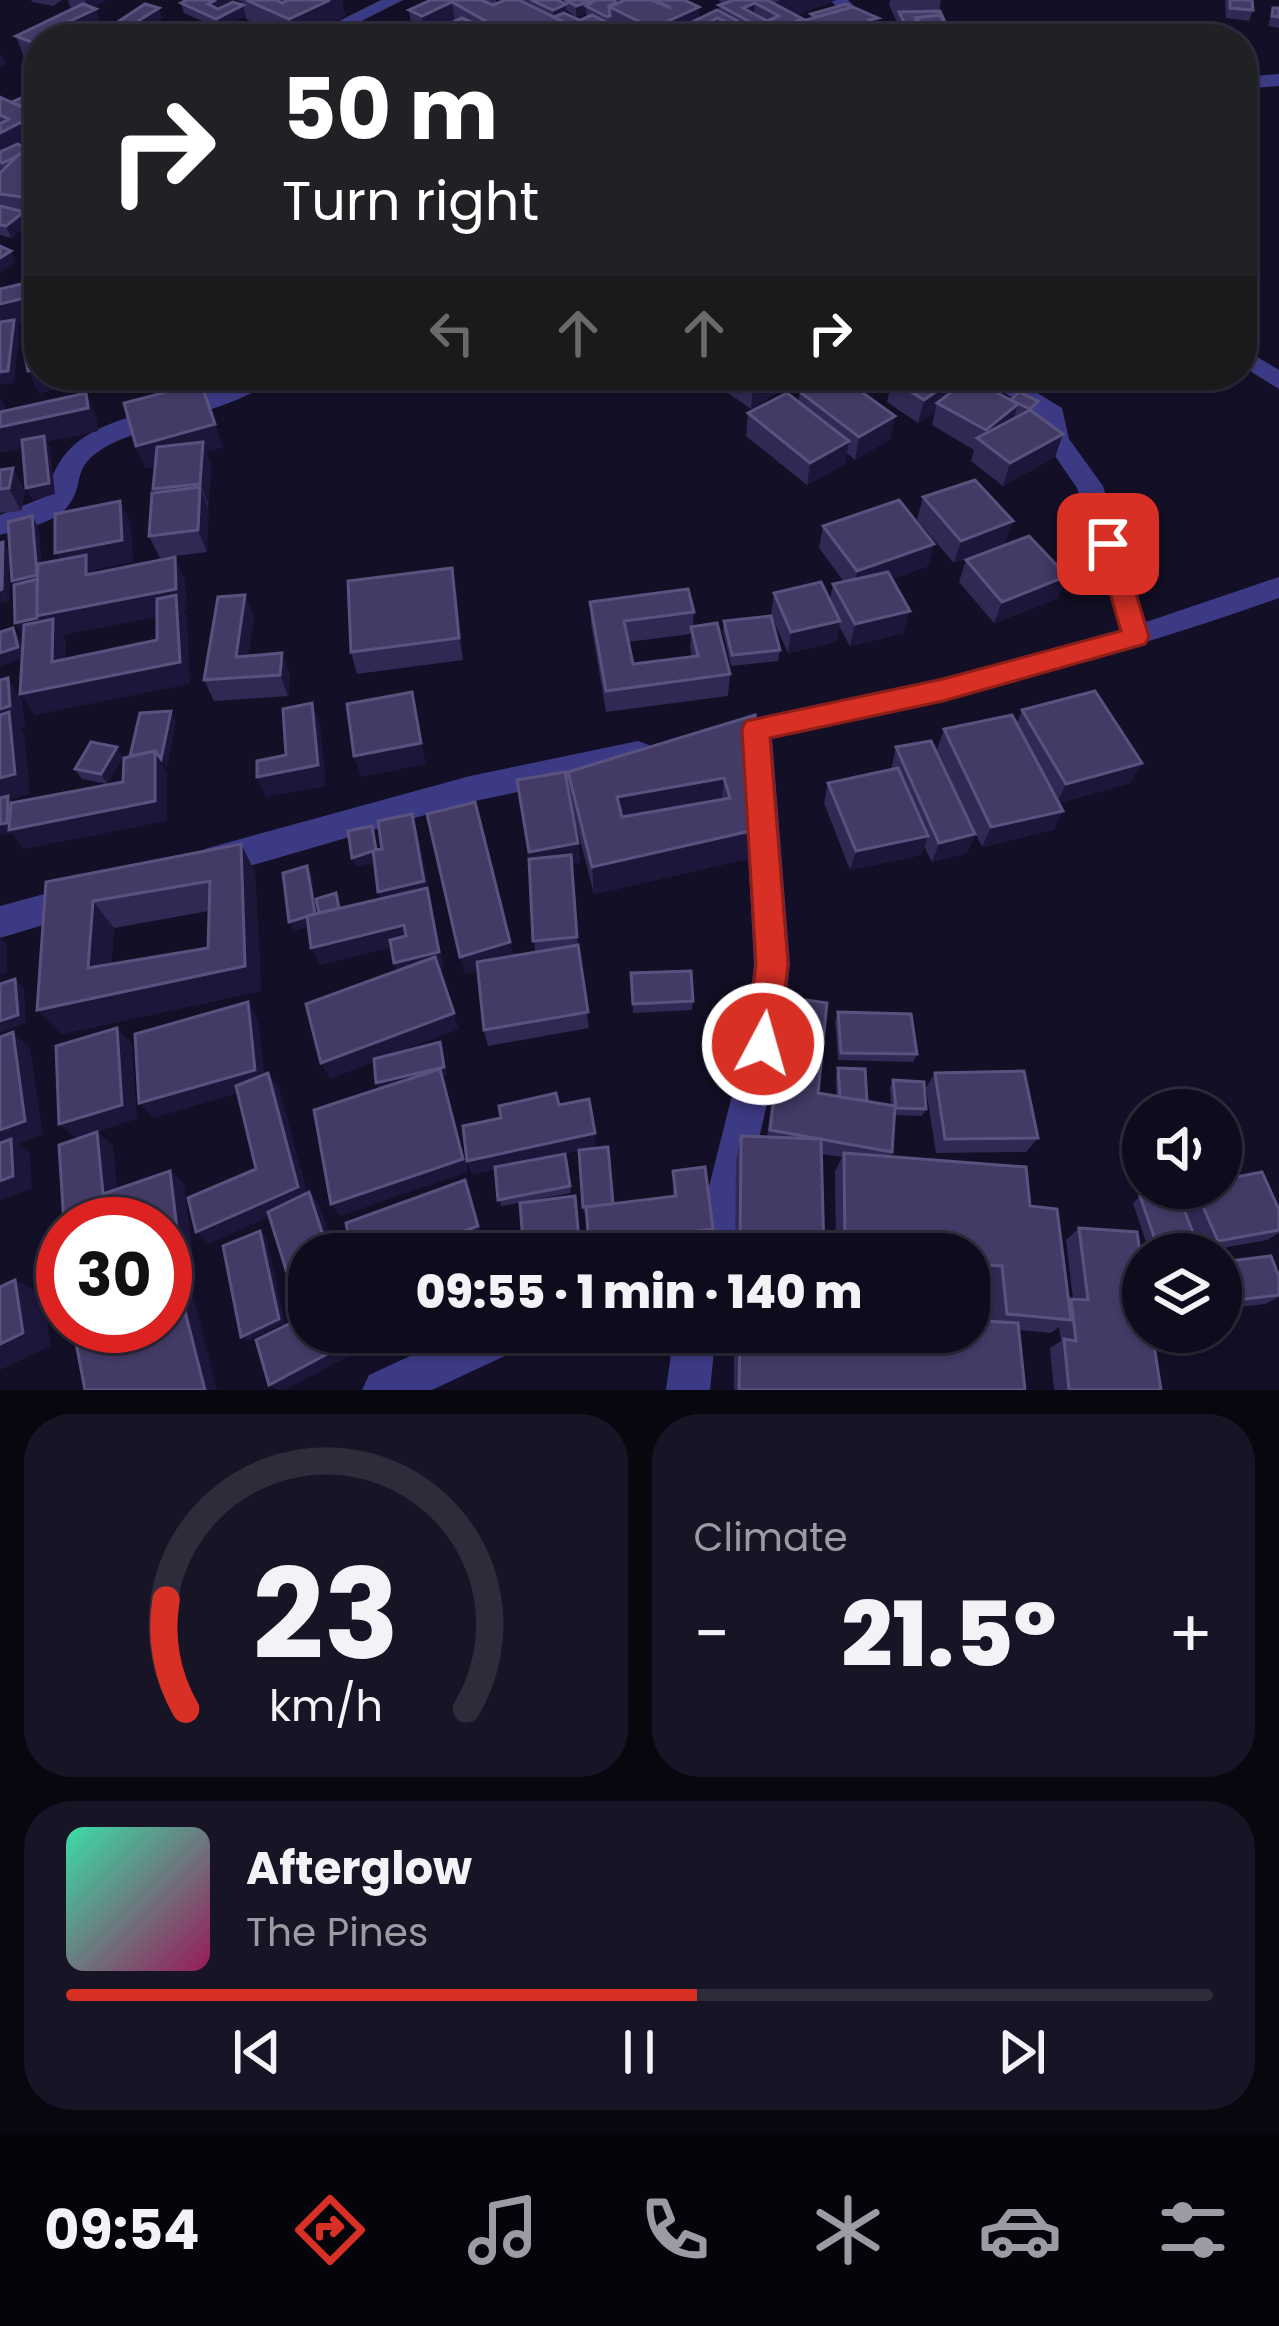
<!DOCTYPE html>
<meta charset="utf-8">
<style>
body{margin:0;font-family:Poppins,sans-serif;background:#171425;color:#f1f3f6;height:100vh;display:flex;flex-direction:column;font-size:45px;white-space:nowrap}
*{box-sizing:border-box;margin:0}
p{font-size:39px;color:#9b9ba3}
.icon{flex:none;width:66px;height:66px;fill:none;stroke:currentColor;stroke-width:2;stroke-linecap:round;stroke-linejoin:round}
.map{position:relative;height:1390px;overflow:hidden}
.panel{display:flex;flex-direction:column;gap:24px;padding:24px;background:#08060f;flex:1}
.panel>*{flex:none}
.guide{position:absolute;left:24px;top:24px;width:1233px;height:366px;border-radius:48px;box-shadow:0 3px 9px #0004,0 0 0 3px #2e2b3b;background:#202124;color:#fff;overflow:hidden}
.controls{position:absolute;left:1122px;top:1089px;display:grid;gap:24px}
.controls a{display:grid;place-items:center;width:120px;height:120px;border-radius:50%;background:#0e0b1c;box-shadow:0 3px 9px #0004,0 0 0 3px #2e2b3b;font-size:60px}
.speed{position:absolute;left:36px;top:1197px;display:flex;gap:24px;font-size:60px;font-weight:700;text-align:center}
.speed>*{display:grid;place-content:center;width:156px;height:156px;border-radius:50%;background:#0e0b1c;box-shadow:0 3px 9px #0004,0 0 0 3px #2e2b3b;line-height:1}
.speed .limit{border:18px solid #d22;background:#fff;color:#111}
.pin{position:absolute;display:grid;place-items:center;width:102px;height:102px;color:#fff;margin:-51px;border-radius:24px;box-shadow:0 6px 18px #0006}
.me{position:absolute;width:132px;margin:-66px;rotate:6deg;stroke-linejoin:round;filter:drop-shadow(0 0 9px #0008)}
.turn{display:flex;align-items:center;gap:42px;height:252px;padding:0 60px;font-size:54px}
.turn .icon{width:156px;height:156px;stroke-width:2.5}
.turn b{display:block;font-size:84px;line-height:102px}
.lanes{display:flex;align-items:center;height:114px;padding:0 60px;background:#0003;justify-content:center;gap:60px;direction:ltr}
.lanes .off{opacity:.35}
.big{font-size:90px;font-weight:800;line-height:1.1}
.panel .card{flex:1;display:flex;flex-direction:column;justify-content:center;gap:18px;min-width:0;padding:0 42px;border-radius:48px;background:#171425}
.panel .dial{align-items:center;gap:0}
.dial svg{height:312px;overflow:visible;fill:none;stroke:#2e2b3b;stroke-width:7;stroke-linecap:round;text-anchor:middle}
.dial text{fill:#f1f3f6;stroke:none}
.song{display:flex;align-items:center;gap:36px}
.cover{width:144px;height:144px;border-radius:18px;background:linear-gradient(135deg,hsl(160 70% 55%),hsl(330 70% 35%))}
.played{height:12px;border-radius:6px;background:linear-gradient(90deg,#d93025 55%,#2e2b3b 55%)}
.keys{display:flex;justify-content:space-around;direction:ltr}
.heat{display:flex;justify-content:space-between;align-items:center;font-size:66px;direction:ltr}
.panel .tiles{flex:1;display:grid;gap:24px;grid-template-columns:1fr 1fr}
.card:last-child{grid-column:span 2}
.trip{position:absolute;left:288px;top:1233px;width:702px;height:120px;border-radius:48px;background:#0e0b1c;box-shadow:0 3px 9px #0004,0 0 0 3px #2e2b3b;font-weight:800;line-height:120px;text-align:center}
.menu{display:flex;height:192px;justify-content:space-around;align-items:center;background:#06040b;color:#9b9ba3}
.menu .icon{width:84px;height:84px}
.menu .active{color:#d93025}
.menu b{font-size:54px;color:#f1f3f6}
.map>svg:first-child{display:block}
</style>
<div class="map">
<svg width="1279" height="1390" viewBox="0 0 1279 1390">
<rect width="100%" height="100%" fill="#130f26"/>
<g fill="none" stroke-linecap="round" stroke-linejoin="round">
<!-- minor -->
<g fill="#3d3a85" fill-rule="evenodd">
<path d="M381,0H403L326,39H303Z"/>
<path d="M830,0H848L887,39H868Z"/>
<path d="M1279,74V86L1242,89V77Z"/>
<path d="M1242,348L1279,370V389L1242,366Z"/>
<path d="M245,375H278C248,407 151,423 107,446C69,467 86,484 68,506C55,524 20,529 0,535V515L47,496C61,424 125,421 184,401C204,393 224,383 245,375Z"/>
<path d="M979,375H1008L1062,408L1069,439L1103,486L1146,622L1279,577V598C1112,657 945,701 772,738L790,964L781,1044L732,1254H692L745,1044L754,964L742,745L714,751L703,747L699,738L703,729L943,678L1120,630L1077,488L1044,440L1041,418Z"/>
<path d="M638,741L649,745L654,754L649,763L638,767L470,802L208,878L196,873L191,863L196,853L208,848L470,776Z"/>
<path d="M81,884L93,888L98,899L93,910L0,938V906Z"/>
<path d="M462,1332H530L524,1347L432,1390H362L369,1375Z"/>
<path d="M674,1332H716L710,1390H666Z"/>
</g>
</g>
<!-- wall -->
<g fill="#312854" fill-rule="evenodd">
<path d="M31,0H62L53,6L32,2Z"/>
<path d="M68,0H106L39,39V63L24,57L16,36L76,8L70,7Z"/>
<path d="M187,0H234L245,16L219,29L184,13L181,3Z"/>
<path d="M237,0H342L345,16L299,38L278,34L246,19L242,2Z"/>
<path d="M431,0H496V3L504,0H557L566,14L579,20L586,17V13L576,17L566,10L565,0H684L699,7V19L719,11V5L724,4L718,0H836L796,15L803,19L802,21L811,19V14L852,7L878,18L876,25L883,30L882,39H681V36L676,39H482L474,35L464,39H445L442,29L425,37L412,31L409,10Z"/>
<path d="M890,0H941L939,11L945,22L960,39H912L913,35H903L889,5Z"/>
<path d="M1225,0H1252L1253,10L1249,21L1226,18Z"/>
<path d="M1273,8H1279V28L1268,26Z"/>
<path d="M162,18L130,39L117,36L113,25Z"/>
<path d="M39,94V113L37,114L39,117V151L30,144L24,148L31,156L39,157V239H31L26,227L28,224L11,238L0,235V173L2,171L0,170V97L12,102Z"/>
<path d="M702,375H788L787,386L751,409Z"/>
<path d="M899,375H994L998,391L996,392L1011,400L1019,392L1034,413L1063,434L1055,457L1003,486L971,461L974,450L932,425L935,411L918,423L887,402L892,380Z"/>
<path d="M1033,375H1061L1060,378L1045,384Z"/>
<path d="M800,392L895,416L890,439L855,460L847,453L845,464L807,485L746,436L748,413L798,402Z"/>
<path d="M136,446L223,447L206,452L211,465L208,506L207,552L160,558L149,536L155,493L153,489L155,466L146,468Z"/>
<path d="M0,470L25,491L21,511L0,513Z"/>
<path d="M923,497L1005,544L954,563L917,520Z"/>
<path d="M823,526L934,544L928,566L892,579L904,633L850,646L839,626L836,642L788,653L771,615L774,593L830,600L833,584L844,582L819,548Z"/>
<path d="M966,560L1058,598L994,623L959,582Z"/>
<path d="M456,590L463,660L357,674L351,652Z"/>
<path d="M590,602L694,612L693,626L730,674L728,696L606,712L591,624ZM691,634L690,648L692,657L633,664L628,642Z"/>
<path d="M254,617L248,656L290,675L288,696L214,701L204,680Z"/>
<path d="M724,621L780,650L778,661L731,666L723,632Z"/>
<path d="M1022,710L1130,783L1059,803L1063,811L1053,830L982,847L937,750L944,729L1017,723Z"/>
<path d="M755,715V857L594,894L570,801L568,772Z"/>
<path d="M896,747L975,834L967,853L932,862L924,846L921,855L850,870L824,803L828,783L891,770Z"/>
<path d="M123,757L107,784L82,779L75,769Z"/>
<path d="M517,780L578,843L580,862L572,864L578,948L589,1028L488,1046L484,1030L478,970L465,974L510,942L513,956L535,953L530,859Z"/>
<path d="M241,844L255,872L261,991L61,1034L46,882ZM209,911L208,948L111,964L114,928Z"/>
<path d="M631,973L693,1001L692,1010L633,1013Z"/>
<path d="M786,997L818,1093L836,1096V1075L838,1068L867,1101L891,1106L890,1087L893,1080L926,1109L922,1116L894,1115L892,1152L890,1156L1030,1206L1068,1301L1073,1299L1066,1240L1079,1228L1161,1390H1054L1050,1348L1061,1341L1059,1327L1051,1333L1019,1330L1025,1390H734V1332H969L990,1321L986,1282L969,1280V1254H836L835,1172L842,1157L821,1154L824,1254H735L736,1161L741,1136L767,1137L782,1013Z"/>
<path d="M838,1012L917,1054L913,1062L838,1060L835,1021Z"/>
<path d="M935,1073L1038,1138L1026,1152L936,1153L926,1088Z"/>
<path d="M559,1105L596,1146L555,1156L565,1154L571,1193L501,1206L495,1169L472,1174L467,1161Z"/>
<path d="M673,1171L713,1229L711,1240L591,1254L587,1213H584L583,1207L673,1196Z"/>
<path d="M1189,1188L1279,1210V1233L1267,1240L1200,1252L1201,1254H1150L1133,1203L1140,1196H1179Z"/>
<path d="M1221,1262L1279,1277V1297L1265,1304L1221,1309Z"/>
</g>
<!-- shaded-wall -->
<g fill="#1d163a">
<path d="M85,0H106L88,11Z"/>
<path d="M216,0H234V2L211,15L208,4Z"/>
<path d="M330,0H342L345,16L293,39L289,19Z"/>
<path d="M593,0H599L586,6V13L576,17V6Z"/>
<path d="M780,0H809L808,11L779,21V16L775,14L776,2Z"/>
<path d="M809,0H836L808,10Z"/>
<path d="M452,2L455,23L425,37L422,16Z"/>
<path d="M755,3L754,24L743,8Z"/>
<path d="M566,4V15L554,20L553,10Z"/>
<path d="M243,5L245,16L219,29L216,19Z"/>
<path d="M699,7V29L682,27L681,36L676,39H637L664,23Z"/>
<path d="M159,8L162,18L130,39L127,28Z"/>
<path d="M96,9L103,30L85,39H47L45,33Z"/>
<path d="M718,18L717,39L703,25Z"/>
<path d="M878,18L875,32L883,30L882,39H851L869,20Z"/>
<path d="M803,19L800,39H768V32Z"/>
<path d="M474,23L475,34L464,39H454V33Z"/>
<path d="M578,27V39H556Z"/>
<path d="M114,29L117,39H98Z"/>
<path d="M2,54L6,65L0,68V55Z"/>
<path d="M39,100V113L37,114L39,140L36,133L22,124L30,144L0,160V133L18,109Z"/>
<path d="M39,179V212H29L32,219L22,197Z"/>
<path d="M24,212L29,224L11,238L6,226Z"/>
<path d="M11,251L16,262L0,273V258Z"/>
<path d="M33,296L39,320L17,326L20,332L14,383L0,385V304Z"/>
<path d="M39,368V375H79L81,383L39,394L28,371Z"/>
<path d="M83,375H125L87,384Z"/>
<path d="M771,375H788L787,386L751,409L753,386Z"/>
<path d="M960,375L954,398L937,403L935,411L918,423L924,400Z"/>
<path d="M963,375H981L958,394Z"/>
<path d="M1048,375H1061L1060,378L1045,384Z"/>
<path d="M201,383L223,447L206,452L211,465L209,506L200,484L202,453L146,468L136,446Z"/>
<path d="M86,393L96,416L98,431L47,442L50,447L55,494L32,500L26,488L45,443L0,453V398L5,406L6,426Z"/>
<path d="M1018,404L1011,427L982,442L986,430Z"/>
<path d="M895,416L890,439L855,460L859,437Z"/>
<path d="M1063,434L1055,457L1003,486L1010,463Z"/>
<path d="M849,441L845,464L807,485L810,463Z"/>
<path d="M13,468L25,491L21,511L9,488Z"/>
<path d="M200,487L209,510L207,552L198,530Z"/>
<path d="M120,501L131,524L133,562L94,570L98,578L68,575L55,553Z"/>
<path d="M32,516L39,528L43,586L175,557L185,580L187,611H184L187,617L190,684L35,715L20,694L180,662L177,613L63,635L66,641L65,683L52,662L44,629L22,634L15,623L36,616L12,581Z"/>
<path d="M1013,521L1005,544L954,563L961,541Z"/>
<path d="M3,542L10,554L9,601L0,603Z"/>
<path d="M934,544L928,566L852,593L857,571Z"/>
<path d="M452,568L456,590L463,660L459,638Z"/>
<path d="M1067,576L1058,598L994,623L1002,602Z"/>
<path d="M245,595L254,617L245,678L236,657Z"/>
<path d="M910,611L904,633L850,646L855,624Z"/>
<path d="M840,621L836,642L788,653L791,632Z"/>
<path d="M13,628L20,639L25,658L0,666V653Z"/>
<path d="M282,653L290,675L288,696L280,675Z"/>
<path d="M8,678L22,700L25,727L20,728L24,733L30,794L11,799L16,806L155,801V751L167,772V821L24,849L12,833L0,836V709Z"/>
<path d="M412,692L426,764L361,777L354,756Z"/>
<path d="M312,703L320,724L326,786L266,797L257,777L318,765Z"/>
<path d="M171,711L176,722L167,769L161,759Z"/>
<path d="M117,747L123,757L107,784L101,774Z"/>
<path d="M1142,763L1130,783L1056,804L1066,784Z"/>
<path d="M724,778L721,808L618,826L617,797Z"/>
<path d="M1063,811L1053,830L982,847L991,827Z"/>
<path d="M412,814L418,833L444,969L401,980L394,963L428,890L385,910L378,892Z"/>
<path d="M372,826L380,861L356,867L352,858Z"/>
<path d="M759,829L755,857L594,894L592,867Z"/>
<path d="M975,834L967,853L932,862L939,843Z"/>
<path d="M928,836L921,855L850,870L856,851Z"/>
<path d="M578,843L580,862L572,864L579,955L572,864L532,871L529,852Z"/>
<path d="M241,844L255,872L261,991L61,1034L37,1010L245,966Z"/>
<path d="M307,866L312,876L319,924L294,931L289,922Z"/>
<path d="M93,901L114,928L109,993L88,968Z"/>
<path d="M404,925L410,943L320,965L311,948Z"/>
<path d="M0,937L7,944V973L0,975Z"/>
<path d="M510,942L514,960L465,974L460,957Z"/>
<path d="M15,979L24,988L26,1023L0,1033V1021Z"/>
<path d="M248,1002L258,1019L266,1085L153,1118L139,1103Z"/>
<path d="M454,1013L459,1029L330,1079L321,1063Z"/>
<path d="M117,1028L132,1044L137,1119L97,1132L113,1145L119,1207L103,1194L76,1138L59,1124Z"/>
<path d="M13,1032L30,1048L43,1135L18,1144L30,1153L32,1189L0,1200V1130Z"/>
<path d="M440,1042L447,1075L443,1076L468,1172L340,1216L331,1204L380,1091L376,1083Z"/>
<path d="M268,1073L279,1088L309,1199L209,1244L196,1232L298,1187Z"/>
<path d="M595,1133L596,1146L472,1174L467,1161Z"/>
<path d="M170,1171L184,1183L194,1264L165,1274Z"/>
<path d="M465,1180L483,1238L440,1254H418L417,1249Z"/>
<path d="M309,1192L319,1204L336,1254H329Z"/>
<path d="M260,1231L266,1236L285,1323L248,1341L241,1337Z"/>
<path d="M176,1276L191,1286L217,1390H205Z"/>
<path d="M15,1280L43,1294L51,1346L0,1370V1344Z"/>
<path d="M355,1332H361L366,1347L285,1390H277L269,1385Z"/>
</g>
<!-- building -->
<g fill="#433a66" stroke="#5a527e" stroke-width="3" fill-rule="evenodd">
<path d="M187,0H216L208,4L218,9L233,2L243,5L216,19L181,3Z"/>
<path d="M246,0H276L282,3L288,0H330L289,19Z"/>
<path d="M431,0H481L493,5L505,0H519L578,29L556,39H517L452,2L422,16L409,10Z"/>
<path d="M531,0H557L566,4L553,10Z"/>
<path d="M566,0H593L576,6Z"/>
<path d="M596,0H615V3L609,6L610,16L607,17L586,6Z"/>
<path d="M621,0H651L671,8L655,0H684L699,7L664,23L669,25L637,39H613L578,21L592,15L626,32L644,24L610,7L623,1Z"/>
<path d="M734,0H767L803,19L768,32L719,5ZM755,3L779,16L767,21L743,8Z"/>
<path d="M1230,0H1252L1253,10L1230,8Z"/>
<path d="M83,4L96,9L45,33L59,39H39V45L16,36Z"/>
<path d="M145,4L159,8L127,28L113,25Z"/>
<path d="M846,4L852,7L816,17L811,14Z"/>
<path d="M853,7L878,18L869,20L883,30L851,39H827L802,21Z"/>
<path d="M1273,8H1279V17L1272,16Z"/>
<path d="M717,10L766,36L758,39H735L748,33L718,18L703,25L732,39H706L682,27Z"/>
<path d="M940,11L945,22L939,15L916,18L915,24H905L899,12Z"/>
<path d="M564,13L579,20L578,27L576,28L554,17Z"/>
<path d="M939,15L960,39H934L916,18Z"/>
<path d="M462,18L474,23L454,33L442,27Z"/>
<path d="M101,26L114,29L98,39H75Z"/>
<path d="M176,30L192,35L185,39H162Z"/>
<path d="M205,30L226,39H194L190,37Z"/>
<path d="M284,31L301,39H267Z"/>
<path d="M35,92L39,94V100L23,107L12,102Z"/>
<path d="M0,97L37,114L0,133V124L9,119L0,115Z"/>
<path d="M39,117V132L36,133L22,124Z"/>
<path d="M18,144L29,151L2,163L0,162V152Z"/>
<path d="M19,154L39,157V179L22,197L0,194V173Z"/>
<path d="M39,204V215L29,212Z"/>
<path d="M0,206L24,212L6,226L0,225Z"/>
<path d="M33,218H39V228L26,227Z"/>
<path d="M0,246L11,251L0,258Z"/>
<path d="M39,280V330L33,296L0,304V289Z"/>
<path d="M14,320L8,371L0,372V322Z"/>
<path d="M39,353V368L28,371L25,357Z"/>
<path d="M737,375H771L753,386Z"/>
<path d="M830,375H838L895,416L859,437L800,392Z"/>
<path d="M899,375H960L924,400L892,380Z"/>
<path d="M977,375H994L1001,379L989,388L972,379Z"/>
<path d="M970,378L1018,404L986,430L937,403Z"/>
<path d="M201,383L215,424L136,446L124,403Z"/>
<path d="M1019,392L1038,401L1030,409L1011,400Z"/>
<path d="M86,393L88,408L0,427V412Z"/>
<path d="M787,393L849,441L810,463L748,413Z"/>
<path d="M1030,410L1063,434L1010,463L977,438Z"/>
<path d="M44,436L49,483L26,488L22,440Z"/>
<path d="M203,442L200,484L153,489L157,447Z"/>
<path d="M13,468L9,488L0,489V470Z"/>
<path d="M975,480L1013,521L961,541L923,497Z"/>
<path d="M200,487L198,530L149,536L152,493Z"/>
<path d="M899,500L934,544L857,571L823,526Z"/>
<path d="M120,501L122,540L55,553V514Z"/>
<path d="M32,516L37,575L12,581L8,522Z"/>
<path d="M1029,536L1067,576L1002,602L966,560Z"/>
<path d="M3,542L2,589L0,590V543Z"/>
<path d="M86,555V575L175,557L176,589L36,616L38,564Z"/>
<path d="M452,568L459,638L351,652L348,581Z"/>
<path d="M888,572L910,611L855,624L833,584Z"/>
<path d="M37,579V618L15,623L14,585Z"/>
<path d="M821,582L840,621L791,632L774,593Z"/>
<path d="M688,589L694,612L624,621L633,664L698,656L691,627L717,623L730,674L606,691L590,602Z"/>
<path d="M176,595L180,662L20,694L24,625L53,619L52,662L157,640V599Z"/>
<path d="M245,595L236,657L282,653L280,675L204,680L218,597Z"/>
<path d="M771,616L780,650L732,655L724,621Z"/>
<path d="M13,628L18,647L0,653V632Z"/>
<path d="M8,678L10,706L0,709V680Z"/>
<path d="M1095,691L1142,763L1066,784L1022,710Z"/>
<path d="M412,692L421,743L354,756L347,704Z"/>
<path d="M312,703L318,765L257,777V761L286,755L283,709Z"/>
<path d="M171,711L161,759L155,751L130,756L140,713Z"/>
<path d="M9,712L15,774L0,778V715Z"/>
<path d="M755,715L759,829L592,867L568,772ZM724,778L730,798L622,817L617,797Z"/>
<path d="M1012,715L1063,811L991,827L944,729Z"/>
<path d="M931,741L975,834L939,843L896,747Z"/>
<path d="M91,742L117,747L101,774L75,769Z"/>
<path d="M155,751V801L9,830L11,803L123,782L124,758Z"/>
<path d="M898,768L928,836L856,851L828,783Z"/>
<path d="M565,772L578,843L529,852L517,780Z"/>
<path d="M8,796L7,823L0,824V798Z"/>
<path d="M475,802L510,942L460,957L427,814Z"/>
<path d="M412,814L424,881L378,892L373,850L382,849L378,821Z"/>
<path d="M372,826L376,850L352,858L348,831Z"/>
<path d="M241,844L245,966L37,1010L46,882ZM210,881L208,948L88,968L93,901Z"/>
<path d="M571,855L577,937L533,941L529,859Z"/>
<path d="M307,866L315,914L289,922L283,873Z"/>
<path d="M427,888L439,952L394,963L390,940L406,936L404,925L311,948L307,916Z"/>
<path d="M336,893L339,908L319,913L316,899Z"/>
<path d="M578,945L588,1012L484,1030L477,962Z"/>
<path d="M435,957L454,1013L321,1063L306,1004Z"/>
<path d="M691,971L693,1001L633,1004L631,973Z"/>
<path d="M15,979L18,1015L0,1021V984Z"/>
<path d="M786,997L827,1003L818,1093L895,1106L892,1152L770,1130Z"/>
<path d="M248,1002L255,1070L139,1103L135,1034Z"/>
<path d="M838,1012L911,1014L917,1054L841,1053Z"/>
<path d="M117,1028L122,1105L59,1124L56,1046Z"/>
<path d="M13,1032L25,1121L0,1130V1037Z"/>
<path d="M440,1042L444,1067L376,1083L374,1059Z"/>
<path d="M838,1068L865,1069L867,1101L840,1097Z"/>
<path d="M440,1069L463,1159L331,1204L314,1110Z"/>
<path d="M1024,1071L1038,1138L945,1139L935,1073Z"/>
<path d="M268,1073L298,1187L196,1232L188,1198L256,1169L236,1086Z"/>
<path d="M893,1080L924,1082L926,1109L896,1108Z"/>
<path d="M556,1093L559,1105L589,1099L595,1133L467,1161L463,1126L501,1118L499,1106Z"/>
<path d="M97,1132L103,1194L170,1171L180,1253L165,1258V1224H64L59,1145Z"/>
<path d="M741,1136L821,1139L824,1254H740Z"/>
<path d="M11,1139L13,1176L0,1181V1143Z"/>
<path d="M608,1147L613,1204L583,1207L579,1150Z"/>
<path d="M844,1153L1026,1167L1030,1206L1057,1209L1071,1320L1007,1314L1002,1266L969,1264V1254L845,1253Z"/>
<path d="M565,1154L570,1186L498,1200L495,1167Z"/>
<path d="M705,1167L713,1229L589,1244L586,1207L676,1196L673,1171Z"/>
<path d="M1262,1172L1279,1210V1230L1218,1241L1195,1188H1221V1180Z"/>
<path d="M465,1180L478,1226L417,1249L418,1254H352L346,1223Z"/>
<path d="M1177,1191L1201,1254H1160L1140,1196Z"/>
<path d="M309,1192L329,1254H309V1332H355L357,1338L269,1385L256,1340L301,1318L268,1212Z"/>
<path d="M575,1196L580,1251L563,1254H524L520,1203Z"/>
<path d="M1079,1228L1137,1232L1143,1272V1332H1152L1161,1390H1069L1064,1339L1076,1341L1071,1299L1088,1300Z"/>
<path d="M260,1231L279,1319L241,1337L223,1246Z"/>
<path d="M1271,1256L1279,1277V1295L1221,1302V1262Z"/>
<path d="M176,1276L205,1390H85L73,1327L165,1326V1282Z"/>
<path d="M15,1280L23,1333L0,1344V1287Z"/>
<path d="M969,1320L1018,1323L1025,1390H739L740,1332H969Z"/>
</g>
<!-- route -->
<path fill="#d93025" stroke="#8d1f18" stroke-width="3" d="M1108,536L1121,544L1149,637L1145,644L943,701L770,738L788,964L779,1044L774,1055L763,1060L751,1055L746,1044L756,964L742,729L746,721L943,679L1121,631L1096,544Z"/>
</svg>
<div class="controls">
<a><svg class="icon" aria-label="sound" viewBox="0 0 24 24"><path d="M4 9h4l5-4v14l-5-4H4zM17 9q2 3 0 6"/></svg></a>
<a><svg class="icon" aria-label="layers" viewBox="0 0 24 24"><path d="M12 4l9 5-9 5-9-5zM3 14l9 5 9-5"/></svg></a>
</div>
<div class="speed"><div class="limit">30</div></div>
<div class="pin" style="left:1108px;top:544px;background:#d93025"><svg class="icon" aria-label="arrive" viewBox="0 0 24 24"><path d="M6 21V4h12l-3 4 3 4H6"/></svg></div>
<svg class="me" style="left:763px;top:1044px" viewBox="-20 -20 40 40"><circle r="17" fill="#d93025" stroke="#fff" stroke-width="3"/><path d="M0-11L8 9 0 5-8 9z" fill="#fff"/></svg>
<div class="trip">09:55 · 1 min · 140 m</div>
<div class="guide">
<div class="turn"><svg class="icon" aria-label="right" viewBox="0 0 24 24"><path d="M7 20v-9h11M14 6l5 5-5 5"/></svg><div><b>50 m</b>Turn right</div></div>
<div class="lanes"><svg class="icon off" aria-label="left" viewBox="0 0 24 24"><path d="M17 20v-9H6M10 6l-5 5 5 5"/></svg><svg class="icon off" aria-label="ahead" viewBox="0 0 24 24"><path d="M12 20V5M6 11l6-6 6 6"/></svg><svg class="icon off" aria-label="ahead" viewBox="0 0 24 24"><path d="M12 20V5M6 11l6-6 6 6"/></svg><svg class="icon" aria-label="right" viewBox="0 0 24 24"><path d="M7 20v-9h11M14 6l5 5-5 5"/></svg></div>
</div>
</div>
<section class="panel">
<div class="tiles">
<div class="card dial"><svg viewBox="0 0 100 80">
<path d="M14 69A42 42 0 1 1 86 69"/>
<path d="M14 69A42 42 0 0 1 9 41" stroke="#d93025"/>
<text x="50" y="56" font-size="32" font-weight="700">23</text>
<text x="50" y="72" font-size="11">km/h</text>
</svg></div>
<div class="card"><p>Climate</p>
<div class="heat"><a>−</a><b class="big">21.5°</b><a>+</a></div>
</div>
<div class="card">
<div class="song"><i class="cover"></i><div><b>Afterglow</b><p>The Pines</p></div></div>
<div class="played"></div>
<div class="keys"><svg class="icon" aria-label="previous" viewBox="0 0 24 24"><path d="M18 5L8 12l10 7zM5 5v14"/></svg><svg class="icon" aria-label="pause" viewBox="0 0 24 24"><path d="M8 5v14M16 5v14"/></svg><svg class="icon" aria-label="next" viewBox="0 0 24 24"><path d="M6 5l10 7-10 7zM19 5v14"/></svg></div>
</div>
</div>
</section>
<nav class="menu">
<b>09:54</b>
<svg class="icon active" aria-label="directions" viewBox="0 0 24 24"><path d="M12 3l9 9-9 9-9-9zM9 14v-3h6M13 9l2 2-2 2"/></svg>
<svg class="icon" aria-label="music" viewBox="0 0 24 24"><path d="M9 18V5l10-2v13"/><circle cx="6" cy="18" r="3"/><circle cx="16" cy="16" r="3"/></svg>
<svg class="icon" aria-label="phone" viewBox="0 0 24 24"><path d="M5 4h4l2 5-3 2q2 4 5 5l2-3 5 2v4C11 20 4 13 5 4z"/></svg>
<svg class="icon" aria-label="climate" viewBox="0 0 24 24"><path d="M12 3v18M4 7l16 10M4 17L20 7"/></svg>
<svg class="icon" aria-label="car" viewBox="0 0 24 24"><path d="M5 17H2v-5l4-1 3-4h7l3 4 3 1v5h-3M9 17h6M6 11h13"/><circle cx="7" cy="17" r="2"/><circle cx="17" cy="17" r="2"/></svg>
<svg class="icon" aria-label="filters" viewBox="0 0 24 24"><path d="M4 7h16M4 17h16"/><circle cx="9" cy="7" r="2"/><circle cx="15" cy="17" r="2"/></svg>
</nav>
